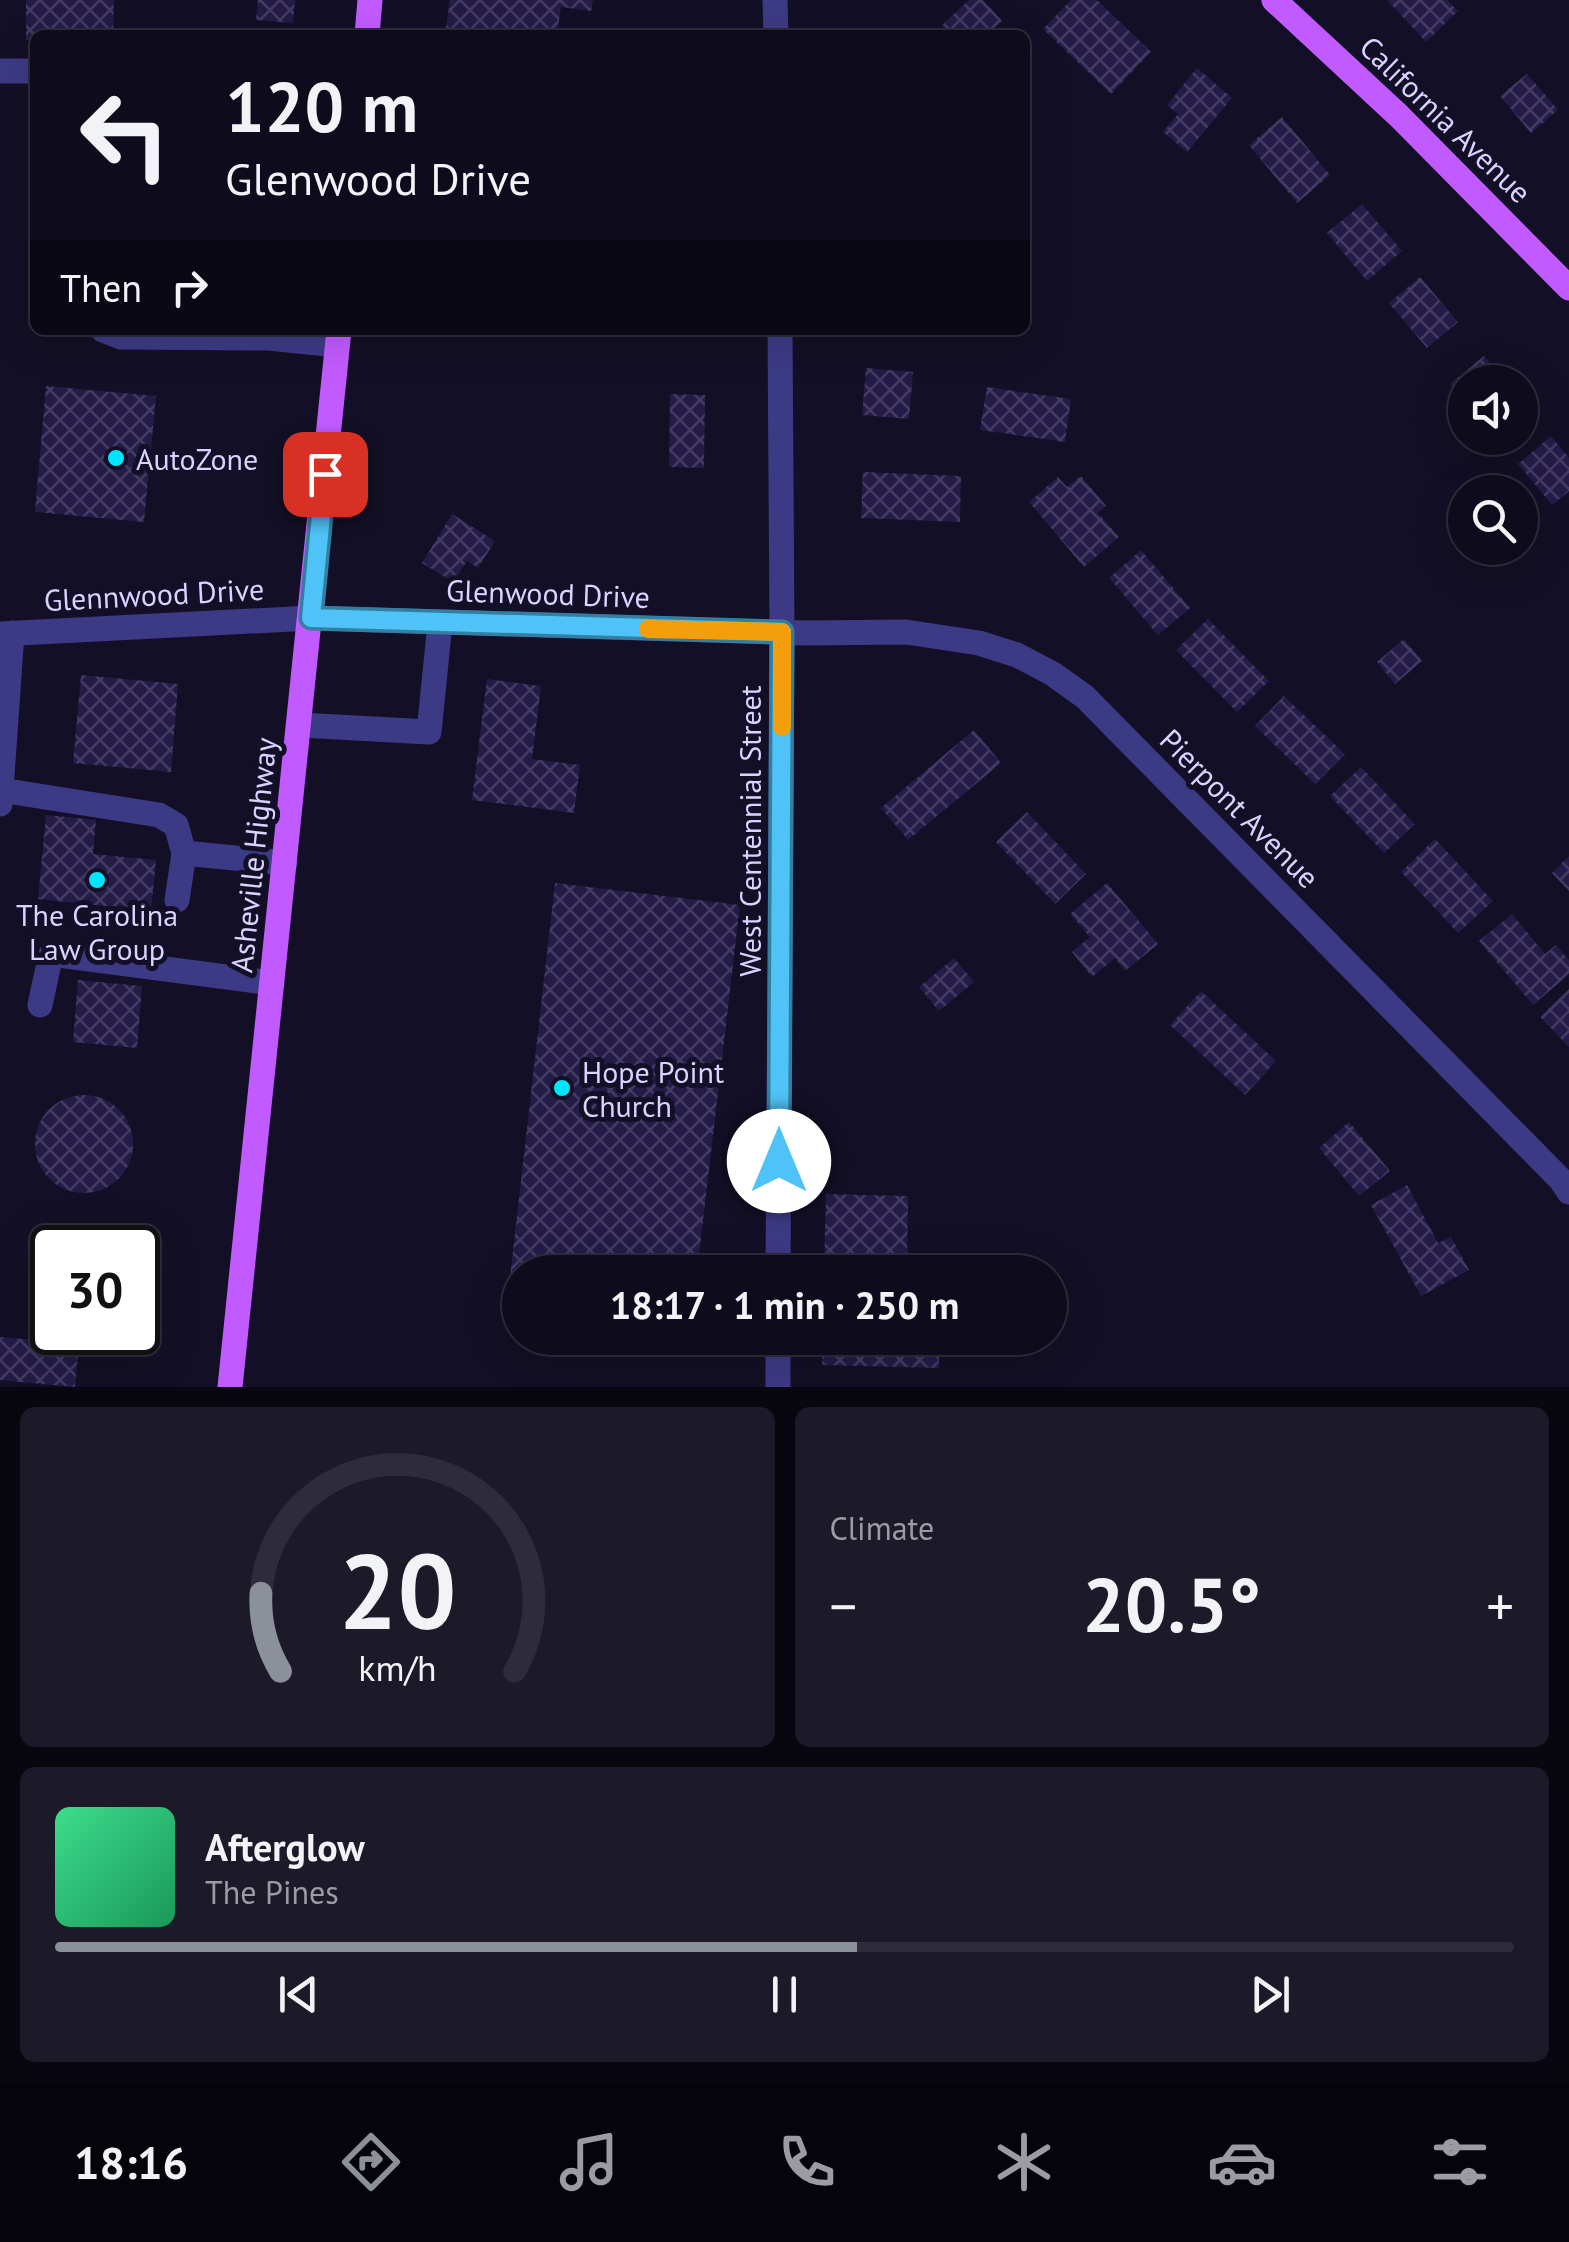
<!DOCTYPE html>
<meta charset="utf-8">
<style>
body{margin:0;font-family:"PT Sans",sans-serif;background:#1c1929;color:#f1f3f6;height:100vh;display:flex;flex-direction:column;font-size:38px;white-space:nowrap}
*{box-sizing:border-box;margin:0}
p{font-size:32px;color:#9b9ba3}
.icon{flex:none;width:55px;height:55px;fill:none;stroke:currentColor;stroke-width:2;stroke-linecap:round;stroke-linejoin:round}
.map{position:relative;height:1387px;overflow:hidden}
.sheet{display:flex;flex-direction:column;gap:20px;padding:20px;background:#08060f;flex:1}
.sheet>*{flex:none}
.top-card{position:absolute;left:30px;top:30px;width:1000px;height:305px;border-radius:15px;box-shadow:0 10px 40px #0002,0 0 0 2px #2e2b3b;background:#0e0b1c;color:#f1f3f6;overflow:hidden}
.tools{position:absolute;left:1448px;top:365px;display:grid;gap:20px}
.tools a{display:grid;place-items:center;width:90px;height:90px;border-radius:50%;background:#0e0b1c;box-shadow:0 10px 40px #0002,0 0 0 2px #2e2b3b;font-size:50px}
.speed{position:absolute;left:30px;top:1225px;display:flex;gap:20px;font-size:50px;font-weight:700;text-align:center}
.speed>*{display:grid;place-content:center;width:130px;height:130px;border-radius:50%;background:#0e0b1c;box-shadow:0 10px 40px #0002,0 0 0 2px #2e2b3b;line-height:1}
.speed .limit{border:5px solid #111;border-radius:15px;background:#fff;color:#111}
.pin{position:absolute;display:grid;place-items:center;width:85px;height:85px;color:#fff;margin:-42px;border-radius:20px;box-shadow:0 5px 15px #0006}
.me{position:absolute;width:110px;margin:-55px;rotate:0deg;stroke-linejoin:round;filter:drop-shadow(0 0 8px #0008)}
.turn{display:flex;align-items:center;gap:35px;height:210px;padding:0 30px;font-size:45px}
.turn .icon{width:130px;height:130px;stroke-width:2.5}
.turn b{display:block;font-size:70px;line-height:85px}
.then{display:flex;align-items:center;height:95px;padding:0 30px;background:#0003;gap:20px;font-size:38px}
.big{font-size:75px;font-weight:800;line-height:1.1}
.sheet .tile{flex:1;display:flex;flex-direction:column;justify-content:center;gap:15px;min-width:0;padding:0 35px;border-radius:15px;background:#1c1929}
.sheet .dial{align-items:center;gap:0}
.dial svg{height:260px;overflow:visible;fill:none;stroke:#2e2b3b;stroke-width:7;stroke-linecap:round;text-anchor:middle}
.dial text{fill:#f1f3f6;stroke:none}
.song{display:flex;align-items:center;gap:30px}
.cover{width:120px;height:120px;border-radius:15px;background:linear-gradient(135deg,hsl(150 70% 55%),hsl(150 70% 35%))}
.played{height:10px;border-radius:5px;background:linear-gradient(90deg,#8c9099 55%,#2e2b3b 55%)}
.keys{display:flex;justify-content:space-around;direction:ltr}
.heat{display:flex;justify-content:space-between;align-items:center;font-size:55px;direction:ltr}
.sheet .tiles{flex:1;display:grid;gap:20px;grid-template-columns:1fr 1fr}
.tile:last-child{grid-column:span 2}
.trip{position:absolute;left:502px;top:1255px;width:565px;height:100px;border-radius:50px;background:#0e0b1c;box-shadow:0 10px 40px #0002,0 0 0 2px #2e2b3b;font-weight:800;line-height:100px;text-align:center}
.tabs{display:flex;height:160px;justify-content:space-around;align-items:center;background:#06040b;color:#9b9ba3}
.tabs .icon{width:70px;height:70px}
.tabs .current{color:#8c9099}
.tabs b{font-size:45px;color:#f1f3f6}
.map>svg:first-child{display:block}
</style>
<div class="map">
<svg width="1569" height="1387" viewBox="0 0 1569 1387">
<defs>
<pattern id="building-cross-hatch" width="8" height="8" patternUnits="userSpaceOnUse" patternTransform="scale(2.5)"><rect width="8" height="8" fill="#241b47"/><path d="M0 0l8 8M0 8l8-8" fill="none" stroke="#433b63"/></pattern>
</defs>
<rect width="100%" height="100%" fill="#130f26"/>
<!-- building -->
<g fill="url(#building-cross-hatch)">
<path d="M26,0H114L113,35H35V40H26Z"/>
<path d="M258,0H295L293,23L256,20Z"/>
<path d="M450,0H593L591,11L561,7L557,35H445Z"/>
<path d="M969,0H983L1002,21L988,35H951L942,25Z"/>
<path d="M1071,0H1097L1151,52L1111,94L1043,29Z"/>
<path d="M1387,0H1447L1458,11L1426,42Z"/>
<path d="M1197,68L1232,98L1187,152L1163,132L1178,114L1167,105Z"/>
<path d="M1527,74L1558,110L1531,133L1500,96Z"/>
<path d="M1282,117L1330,175L1297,203L1249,145Z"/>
<path d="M1362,204L1402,251L1367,281L1327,233Z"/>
<path d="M1420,277L1458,322L1427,348L1389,303Z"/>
<path d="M1484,356L1506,382H1465V401L1450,384Z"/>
<path d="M866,368L913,372L909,419L862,415Z"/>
<path d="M46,386L156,396L144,522L35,512Z"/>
<path d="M987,387L1071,399L1065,442L980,430Z"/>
<path d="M670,394L705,395L704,468L669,467Z"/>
<path d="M1551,436L1569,458V491L1552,505L1518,464Z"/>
<path d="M863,472L961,476L960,522L861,518Z"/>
<path d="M1081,476L1106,506L1098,513L1119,537L1084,567L1029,502L1058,477L1067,487Z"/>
<path d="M452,514L495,541L478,568L467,561L453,582L422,563Z"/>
<path d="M1141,550L1190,608L1158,635L1109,578Z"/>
<path d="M1208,619L1269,681L1237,712L1176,650Z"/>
<path d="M1404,639L1422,661L1395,684L1377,662Z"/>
<path d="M81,675L178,684L171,772L73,763Z"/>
<path d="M487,679L541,686L532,759L580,765L574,813L472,800Z"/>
<path d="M1284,696L1345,754L1315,784L1255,726Z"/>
<path d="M974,730L1001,763L908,840L881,808Z"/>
<path d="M1361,767L1415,824L1384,853L1330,796Z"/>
<path d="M1027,812L1086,874L1055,904L996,842Z"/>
<path d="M46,815L96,820L93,854L156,860L151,911L38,899Z"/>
<path d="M1435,839L1493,901L1458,933L1401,872Z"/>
<path d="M1569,856V891L1552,873Z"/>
<path d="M555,883L740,905L697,1272H520V1313L506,1312Z"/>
<path d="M1107,883L1158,944L1125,971L1115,958L1092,977L1072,952L1090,937L1070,914Z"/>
<path d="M1512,914L1545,954L1556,945L1569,960V974L1533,1005L1479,941Z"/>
<path d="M954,958L974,982L939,1011L919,987Z"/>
<path d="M78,980L142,986L137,1048L73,1042Z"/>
<path d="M1569,989V1047L1540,1017Z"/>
<path d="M1201,991L1276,1061L1245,1095L1170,1025Z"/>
<circle cx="84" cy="1144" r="49"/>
<path d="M1349,1122L1390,1171L1359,1196L1319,1148Z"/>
<path d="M1407,1185L1438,1243L1451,1237L1469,1270L1421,1296L1371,1205Z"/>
<path d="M826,1194L908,1196L907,1272H824Z"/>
<path d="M0,1337L79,1344L75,1387L0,1380Z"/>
<path d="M823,1338H939V1368L822,1365Z"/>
</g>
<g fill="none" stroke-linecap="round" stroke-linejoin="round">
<!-- minor -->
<g stroke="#3d3a85" stroke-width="25">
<path d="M775,0L776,35"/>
<path d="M0,71H35"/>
<path d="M103,330L121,337L269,338L337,345"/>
<path d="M0,634L311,618L805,633L906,632L979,643L1017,655L1053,674L1085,697L1561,1180L1569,1192"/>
<path d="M300,725L429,732L440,623"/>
<path d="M1,790L159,815L176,825L184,853L177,900"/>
<path d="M0,804L12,633"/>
<path d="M184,853L285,863"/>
<path d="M40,1005L51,954L272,983"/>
<path d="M778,1272L782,633L780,330"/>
<path d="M778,1387V1338"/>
</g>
<!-- major -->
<g stroke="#c25bff" stroke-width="25">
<path d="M1274,0L1399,116L1569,288"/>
<path d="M367,35L370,0"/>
<path d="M230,1387L339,330"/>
</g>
</g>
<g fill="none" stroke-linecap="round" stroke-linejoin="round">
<defs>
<path id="route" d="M325,474L311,618L782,632L779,1161"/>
</defs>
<!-- route casing -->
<use href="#route" stroke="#337fa1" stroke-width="25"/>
<!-- route -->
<use href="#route" stroke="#4fc3f7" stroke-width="18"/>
<!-- slow -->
<path stroke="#f59e0b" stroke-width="18" d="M648,629L782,632V727"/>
</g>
<!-- markers -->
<g fill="#00e5ff" stroke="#130f26" stroke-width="4">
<circle cx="116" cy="458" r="10"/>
<circle cx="97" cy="880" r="10"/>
<circle cx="562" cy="1088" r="10"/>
</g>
<g text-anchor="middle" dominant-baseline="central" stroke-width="10" stroke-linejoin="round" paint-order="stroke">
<!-- street labels -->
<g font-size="30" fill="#d9d4ff" stroke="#130f26">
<text transform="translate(1446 119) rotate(44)">California Avenue</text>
<text transform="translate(548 593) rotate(2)">Glenwood Drive</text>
<text transform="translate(154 594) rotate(-3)">Glennwood Drive</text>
<text transform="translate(1240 808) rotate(45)">Pierpont Avenue</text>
<text transform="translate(749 831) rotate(-90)">West Centennial Street</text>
<text transform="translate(253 855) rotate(-84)">Asheville Highway</text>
</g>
<!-- poi labels -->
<g font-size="30" fill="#d9d4ff" stroke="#130f26" text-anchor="start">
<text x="136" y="458">AutoZone</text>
<text x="97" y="914" text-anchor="middle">The Carolina<tspan x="97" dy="34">Law Group</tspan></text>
<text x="582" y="1071">Hope Point<tspan x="582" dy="34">Church</tspan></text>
</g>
</g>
</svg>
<div class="tools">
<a><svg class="icon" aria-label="sound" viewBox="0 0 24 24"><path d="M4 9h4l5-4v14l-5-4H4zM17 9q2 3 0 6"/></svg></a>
<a><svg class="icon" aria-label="search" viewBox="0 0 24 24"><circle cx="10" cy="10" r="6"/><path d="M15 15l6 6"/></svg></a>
</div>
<div class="speed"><div class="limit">30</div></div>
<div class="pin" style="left:325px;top:474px;background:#d93025"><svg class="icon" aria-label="arrive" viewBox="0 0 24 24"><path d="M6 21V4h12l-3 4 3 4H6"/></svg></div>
<svg class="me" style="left:779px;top:1161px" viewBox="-20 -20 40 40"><circle r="19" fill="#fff"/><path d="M0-13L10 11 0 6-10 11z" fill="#4fc3f7"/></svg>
<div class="trip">18:17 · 1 min · 250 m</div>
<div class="top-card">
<div class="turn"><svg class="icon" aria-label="left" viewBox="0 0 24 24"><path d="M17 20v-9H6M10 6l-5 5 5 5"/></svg><div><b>120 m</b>Glenwood Drive</div></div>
<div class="then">Then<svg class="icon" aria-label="right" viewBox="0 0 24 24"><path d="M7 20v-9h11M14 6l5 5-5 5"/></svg></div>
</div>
</div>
<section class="sheet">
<div class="tiles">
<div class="tile dial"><svg viewBox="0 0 100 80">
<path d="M14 69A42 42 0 1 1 86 69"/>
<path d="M14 69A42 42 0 0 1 8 45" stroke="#8c9099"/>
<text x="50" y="56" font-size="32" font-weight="700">20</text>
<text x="50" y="72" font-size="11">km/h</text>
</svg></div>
<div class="tile"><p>Climate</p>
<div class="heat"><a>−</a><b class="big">20.5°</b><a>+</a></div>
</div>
<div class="tile">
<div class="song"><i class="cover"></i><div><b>Afterglow</b><p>The Pines</p></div></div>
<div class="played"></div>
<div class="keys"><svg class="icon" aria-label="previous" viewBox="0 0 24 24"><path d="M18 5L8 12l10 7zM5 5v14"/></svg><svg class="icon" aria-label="pause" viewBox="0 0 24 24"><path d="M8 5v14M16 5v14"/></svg><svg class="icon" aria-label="next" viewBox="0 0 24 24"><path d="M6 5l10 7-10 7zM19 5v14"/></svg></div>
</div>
</div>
</section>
<nav class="tabs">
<b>18:16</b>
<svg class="icon current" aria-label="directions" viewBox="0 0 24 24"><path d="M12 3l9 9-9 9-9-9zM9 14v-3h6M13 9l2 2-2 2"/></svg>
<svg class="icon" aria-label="music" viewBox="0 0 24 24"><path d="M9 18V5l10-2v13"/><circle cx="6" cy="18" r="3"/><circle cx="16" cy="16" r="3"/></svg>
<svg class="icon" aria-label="phone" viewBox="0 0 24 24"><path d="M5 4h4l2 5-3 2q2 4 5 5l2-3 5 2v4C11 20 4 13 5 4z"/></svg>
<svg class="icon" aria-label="climate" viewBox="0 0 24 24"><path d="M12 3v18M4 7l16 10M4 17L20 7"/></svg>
<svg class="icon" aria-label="car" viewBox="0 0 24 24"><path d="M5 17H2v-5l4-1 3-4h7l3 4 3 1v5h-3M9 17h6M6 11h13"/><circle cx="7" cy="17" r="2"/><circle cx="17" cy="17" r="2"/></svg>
<svg class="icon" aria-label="filters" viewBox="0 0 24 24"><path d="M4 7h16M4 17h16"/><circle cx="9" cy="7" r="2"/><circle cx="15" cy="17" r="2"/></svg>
</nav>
